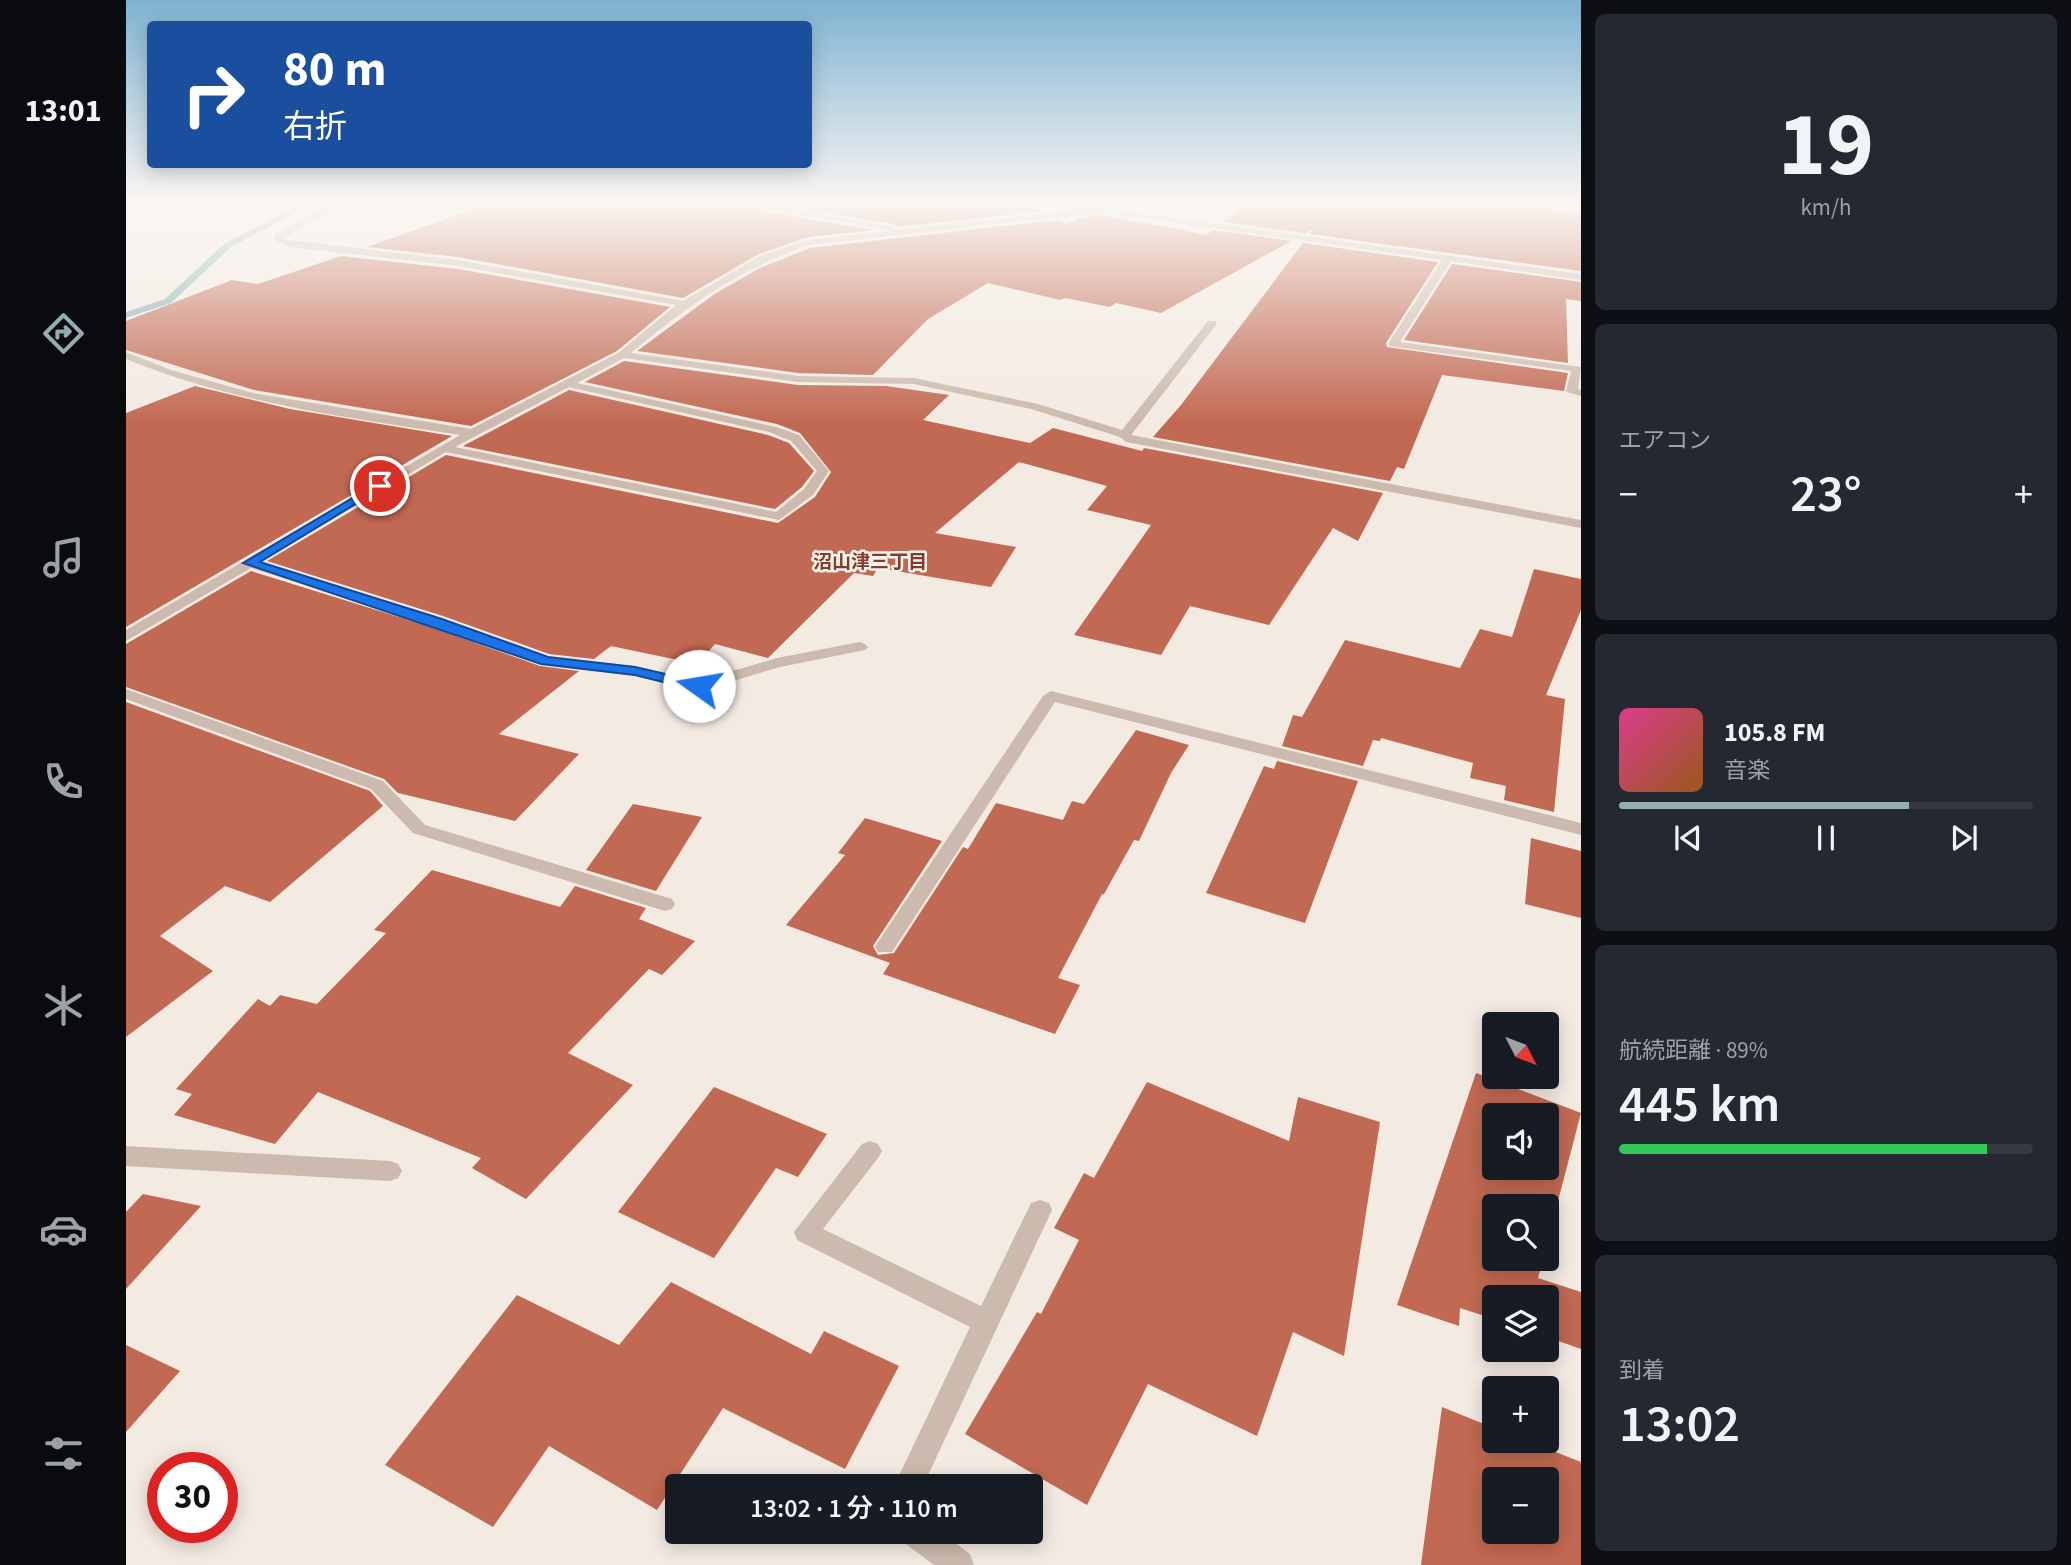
<!DOCTYPE html>
<html lang="ja">
<meta charset="utf-8">
<style>
body{margin:0;font-family:"Source Sans 3","Noto Sans JP",sans-serif;background:#242831;color:#f1f3f6;height:100vh;display:flex;flex-direction:column;font-size:26px;white-space:nowrap}
*{box-sizing:border-box;margin:0}
p{font-size:23px;color:#9ea1a6}
.icon{flex:none;width:38px;height:38px;fill:none;stroke:currentColor;stroke-width:2;stroke-linecap:round;stroke-linejoin:round}
.map{position:relative;flex:1;overflow:hidden}
.side{display:flex;flex-direction:column;gap:14px;padding:14px;background:#0d0f14;width:490px}
.side>*{flex:none}
.hud{position:absolute;left:21px;top:21px;width:665px;height:147px;border-radius:7px;box-shadow:0 4px 18px #0003;background:#1a4fa0;color:#fff;overflow:hidden}
.needle{width:46px;rotate:132deg}
.buttons{position:absolute;left:1356px;top:1012px;display:grid;gap:14px}
.buttons a{display:grid;place-items:center;width:77px;height:77px;border-radius:7px;background:#171b24;box-shadow:0 4px 18px #0003;font-size:35px}
.speed{position:absolute;left:21px;top:1452px;display:flex;gap:14px;font-size:35px;font-weight:700;text-align:center}
.speed>*{display:grid;place-content:center;width:91px;height:91px;border-radius:50%;background:#171b24;box-shadow:0 4px 18px #0003;line-height:1}
.speed .limit{border:10px solid #d22;background:#fff;color:#111}
.pin{position:absolute;display:grid;place-items:center;width:60px;height:60px;color:#fff;margin:-30px;border:4px solid #fff;border-radius:50%;box-shadow:0 2px 7px #0007}
.me{position:absolute;width:77px;margin:-38px;rotate:283deg;stroke-linejoin:round;filter:drop-shadow(0 0 5px #0008)}
.turn{display:flex;align-items:center;gap:24px;height:147px;padding:0 21px;font-size:32px}
.turn .icon{width:91px;height:91px;stroke-width:2.5}
.turn b{display:block;font-size:49px;line-height:60px}
.big{font-size:52px;font-weight:600;line-height:1.1}
.side .widget{flex:1;display:flex;flex-direction:column;justify-content:center;gap:10px;min-width:0;padding:0 24px;border-radius:10px;background:#242831}
.side .dial{align-items:center;gap:0}
.dial b{font-size:91px;line-height:1}
.song{display:flex;align-items:center;gap:21px}
.cover{width:84px;height:84px;border-radius:10px;background:linear-gradient(135deg,hsl(330 70% 55%),hsl(30 70% 35%))}
.played{height:7px;border-radius:4px;background:linear-gradient(90deg,#94adb0 70%,#363941 70%)}
.keys{display:flex;justify-content:space-around;direction:ltr}
.heat{display:flex;justify-content:space-between;align-items:center;font-size:38px;direction:ltr}
.charge{height:10px;border-radius:5px;background:linear-gradient(90deg,#34c759 89%,#363941 0)}
.trip{position:absolute;left:539px;top:1474px;width:378px;height:70px;border-radius:7px;background:#171b24;box-shadow:0 4px 18px #0003;font-weight:600;line-height:70px;text-align:center}
main{display:flex;flex:1;min-height:0}
.tab-bar{display:flex;flex-direction:column;width:126px;justify-content:space-around;align-items:center;background:#090b0e;color:#9ea1a6}
.tab-bar .icon{width:49px;height:49px}
.tab-bar .current{color:#94adb0}
.tab-bar b{font-size:32px;color:#f1f3f6}
.map>svg:first-child{display:block}
</style>
<main>
<nav class="tab-bar">
<b>13:01</b>
<svg class="icon current" aria-label="directions" viewBox="0 0 24 24"><path d="M12 3l9 9-9 9-9-9zM9 14v-3h6M13 9l2 2-2 2"/></svg>
<svg class="icon" aria-label="music" viewBox="0 0 24 24"><path d="M9 18V5l10-2v13"/><circle cx="6" cy="18" r="3"/><circle cx="16" cy="16" r="3"/></svg>
<svg class="icon" aria-label="phone" viewBox="0 0 24 24"><path d="M5 4h4l2 5-3 2q2 4 5 5l2-3 5 2v4C11 20 4 13 5 4z"/></svg>
<svg class="icon" aria-label="climate" viewBox="0 0 24 24"><path d="M12 3v18M4 7l16 10M4 17L20 7"/></svg>
<svg class="icon" aria-label="car" viewBox="0 0 24 24"><path d="M5 17H2v-5l4-1 3-4h7l3 4 3 1v5h-3M9 17h6M6 11h13"/><circle cx="7" cy="17" r="2"/><circle cx="17" cy="17" r="2"/></svg>
<svg class="icon" aria-label="filters" viewBox="0 0 24 24"><path d="M4 7h16M4 17h16"/><circle cx="9" cy="7" r="2"/><circle cx="15" cy="17" r="2"/></svg>
</nav>
<div class="map">
<svg width="1455" height="1565" viewBox="0 0 1455 1565">
<rect width="100%" height="100%" fill="#f3eae2"/>
<g fill="none" stroke-linecap="round" stroke-linejoin="round">
<!-- stream -->
<path fill="#81aeaf" fill-rule="evenodd" d="M179,203H188L105,247L45,303L0,318V312L39,299L99,243Z"/>
</g>
<!-- building -->
<g fill="#c16952" fill-rule="evenodd">
<path d="M365,203H586L748,230L682,237L633,254L557,298L332,257L241,247Z"/>
<path d="M718,203H893L917,211L771,227L768,224L681,210L690,205L708,208Z"/>
<path d="M1140,203H1356L1455,214V271L1184,234L1187,229L1179,233L1097,222L1117,205L1133,207Z"/>
<path d="M977,215L1081,235L1087,230L1165,241L1035,313L990,303L984,307L939,298L934,300L862,283L802,319L747,375L672,373L511,351L590,293L634,268L684,248L932,220L940,224L962,216Z"/>
<path d="M1177,243L1312,262L1260,343L1261,347L1442,373L1438,391L1316,375L1278,469L1271,467L1264,481L1027,437L1055,405Z"/>
<path d="M215,256L332,269L544,307L491,351L345,426L128,390L0,350V321L106,280L132,284Z"/>
<path d="M1326,264L1455,282V301L1440,299L1442,363L1278,340Z"/>
<path d="M498,361L672,385L760,386L823,395L797,420L904,443L927,428L1016,451L1018,448L1257,493L1232,541L1207,528L1143,625L1064,606L1035,655L948,635L1025,525L961,510L981,486L893,462L809,533L890,547L865,587L752,568L747,576L728,573L642,658L589,644L571,664L485,646L468,659L423,654L317,616L141,561L320,455L652,523L689,497L705,472L674,433L651,424L459,382Z"/>
<path d="M69,386L164,409L326,436L0,627V413Z"/>
<path d="M443,390L642,435L663,443L688,471L676,487L649,509L337,446Z"/>
<path d="M1408,569L1455,579V610L1420,695L1439,699L1428,812L1378,800L1380,786L1344,778L1347,763L1255,738L1254,741L1247,740L1237,766L1156,746L1167,715L1176,717L1219,640L1334,668L1354,629L1386,637Z"/>
<path d="M125,571L305,627L414,666L453,671L373,734L453,754L389,821L272,793L258,779L0,687V644Z"/>
<path d="M0,702L244,791L257,806L144,902L99,886L34,936L87,971L0,1037Z"/>
<path d="M1010,730L1063,745L1045,773L1013,841L1008,840L978,894H976L932,978L954,985L929,1034L757,974L764,963L660,925L719,855L712,853L739,818L816,841L747,946L752,955L768,953L837,847L842,849L870,803L937,820L946,801L958,804Z"/>
<path d="M1151,761L1232,781L1179,923L1080,893L1138,766L1148,769Z"/>
<path d="M507,804L576,817L530,891L460,870Z"/>
<path d="M1405,838L1455,851V918L1399,904Z"/>
<path d="M306,870L434,907L449,886L520,908L513,919L569,941L536,975L523,969L442,1053L507,1085L400,1199L346,1168L355,1158L192,1092L149,1144L48,1115L66,1094L50,1089L132,999L144,1006L154,995L191,1004L260,933L248,930Z"/>
<path d="M1350,1073L1455,1113L1421,1243V1206H1368V1258H1417L1412,1278L1455,1292V1349L1421,1337V1297H1368V1319L1334,1308L1333,1326L1271,1305ZM1368,1115H1421V1167H1368Z"/>
<path d="M1021,1082L1163,1141L1172,1097L1254,1122L1218,1356L1167,1332L1131,1436L1022,1384L961,1505L839,1434L911,1312L915,1314L953,1240L928,1228L958,1173L968,1178Z"/>
<path d="M588,1087L701,1134L672,1177L650,1168L588,1258L492,1212Z"/>
<path d="M17,1194L75,1206L0,1289V1212Z"/>
<path d="M545,1282L685,1354L698,1331L773,1366L719,1469L597,1408L531,1510L423,1446L367,1527L259,1465L391,1295L493,1345Z"/>
<path d="M0,1345L54,1371L0,1432Z"/>
<path d="M1316,1407L1368,1428V1440H1399L1455,1462V1565H1295ZM1368,1479H1421V1531H1368Z"/>
</g>
<g fill="none" stroke-linecap="round" stroke-linejoin="round">
<!-- minor -->
<g fill="#cbbaad" fill-rule="evenodd">
<path d="M28,203H43L0,215V211Z"/>
<path d="M206,203H217L156,239L332,260L557,301L634,256L682,240L1012,203L978,212L683,245C611,270 563,305 505,353L672,376L788,378L912,404L996,430L1082,321H1090V325L1005,435L1455,520V528L1000,442L994,437L905,409L788,384L672,382L498,358L451,383L650,427L673,435L703,471L687,495L653,520L320,452L135,562L316,619L422,657L509,666L573,681L651,658L734,642L739,644L742,647L739,650L654,667L573,691L509,676L415,664L306,625L125,568L0,641V630L334,435C220,417 107,403 0,359V352L45,370L127,393L345,429L492,353L550,305L332,266L163,247L148,240L149,234ZM443,387L643,432L665,441L691,471L678,489L650,512L329,447Z"/>
<path d="M602,203H625L768,227L764,230Z"/>
<path d="M991,210L1455,274V280L1325,261L1274,342L1455,367L1452,389L1455,390V396L1440,392L1445,371L1263,346L1262,344L1316,260L988,214Z"/>
<path d="M0,689L257,781L299,825L546,899L549,904L546,909L539,911L287,833L245,789L0,699Z"/>
<path d="M925,691L1455,823V835L929,702L766,952H752L749,947L752,942L917,696Z"/>
<path d="M744,1141L752,1144L756,1151L752,1158L697,1229L855,1306L905,1203L914,1200L923,1203L926,1210L797,1486H768L844,1327L671,1240L668,1232L736,1144Z"/>
<path d="M0,1146L264,1161L272,1164L276,1171L272,1178L264,1181L0,1166Z"/>
<path d="M773,1531H813L844,1554L848,1565H808L777,1542Z"/>
</g>
</g>
<!-- sky -->
<linearGradient id="sky" x2="0" y2="1"><stop stop-color="#7fb2d1"/><stop offset="0.48" stop-color="#faf6f2"/><stop offset="1" stop-color="#faf6f2" stop-opacity="0"/></linearGradient>
<rect width="1455" height="423" fill="url(#sky)"/>
<!-- route -->
<path fill="#1a73e8" stroke="#114b97" stroke-width="2" d="M250,484L259,486L134,562L316,619L422,657L509,667L578,683L580,686L573,691L509,675L415,664L117,563Z"/>
<g text-anchor="middle" dominant-baseline="central" stroke-width="5" stroke-linejoin="round" paint-order="stroke">
<!-- far-neighbourhood labels -->
<g font-size="19" font-weight="bold" fill="#853b28" stroke="#faf4ee">
<text x="744" y="562">沼山津三丁目</text>
</g>
</g>
</svg>
<div class="buttons">
<a><svg class="needle" viewBox="-14 -14 28 28"><path d="M0-13l5 13h-10z" fill="#e53935"/><path d="M0 13l5-13h-10z" fill="#9ea1a6"/></svg></a>
<a><svg class="icon" aria-label="sound" viewBox="0 0 24 24"><path d="M4 9h4l5-4v14l-5-4H4zM17 9q2 3 0 6"/></svg></a>
<a><svg class="icon" aria-label="search" viewBox="0 0 24 24"><circle cx="10" cy="10" r="6"/><path d="M15 15l6 6"/></svg></a>
<a><svg class="icon" aria-label="layers" viewBox="0 0 24 24"><path d="M12 4l9 5-9 5-9-5zM3 14l9 5 9-5"/></svg></a>
<a>+</a>
<a>−</a>
</div>
<div class="speed"><div class="limit">30</div></div>
<div class="pin" style="left:254px;top:486px;background:#d93025"><svg class="icon" aria-label="arrive" viewBox="0 0 24 24"><path d="M6 21V4h12l-3 4 3 4H6"/></svg></div>
<svg class="me" style="left:573px;top:686px" viewBox="-20 -20 40 40"><circle r="19" fill="#fff"/><path d="M0-13L10 11 0 6-10 11z" fill="#1a73e8"/></svg>
<div class="trip">13:02 · 1 分 · 110 m</div>
<div class="hud">
<div class="turn"><svg class="icon" aria-label="right" viewBox="0 0 24 24"><path d="M7 20v-9h11M14 6l5 5-5 5"/></svg><div><b>80 m</b>右折</div></div>
</div>
</div>
<section class="side">
<div class="widget dial"><b>19</b><p>km/h</p></div>
<div class="widget"><p>エアコン</p>
<div class="heat"><a>−</a><b class="big">23°</b><a>+</a></div>
</div>
<div class="widget">
<div class="song"><i class="cover"></i><div><b>105.8 FM</b><p>音楽</p></div></div>
<div class="played"></div>
<div class="keys"><svg class="icon" aria-label="previous" viewBox="0 0 24 24"><path d="M18 5L8 12l10 7zM5 5v14"/></svg><svg class="icon" aria-label="pause" viewBox="0 0 24 24"><path d="M8 5v14M16 5v14"/></svg><svg class="icon" aria-label="next" viewBox="0 0 24 24"><path d="M6 5l10 7-10 7zM19 5v14"/></svg></div>
</div>
<div class="widget"><p>航続距離 · 89%</p><b class="big">445 km</b><div class="charge"></div></div>
<div class="widget"><p>到着</p><b class="big">13:02</b></div>
</section>
</main>
